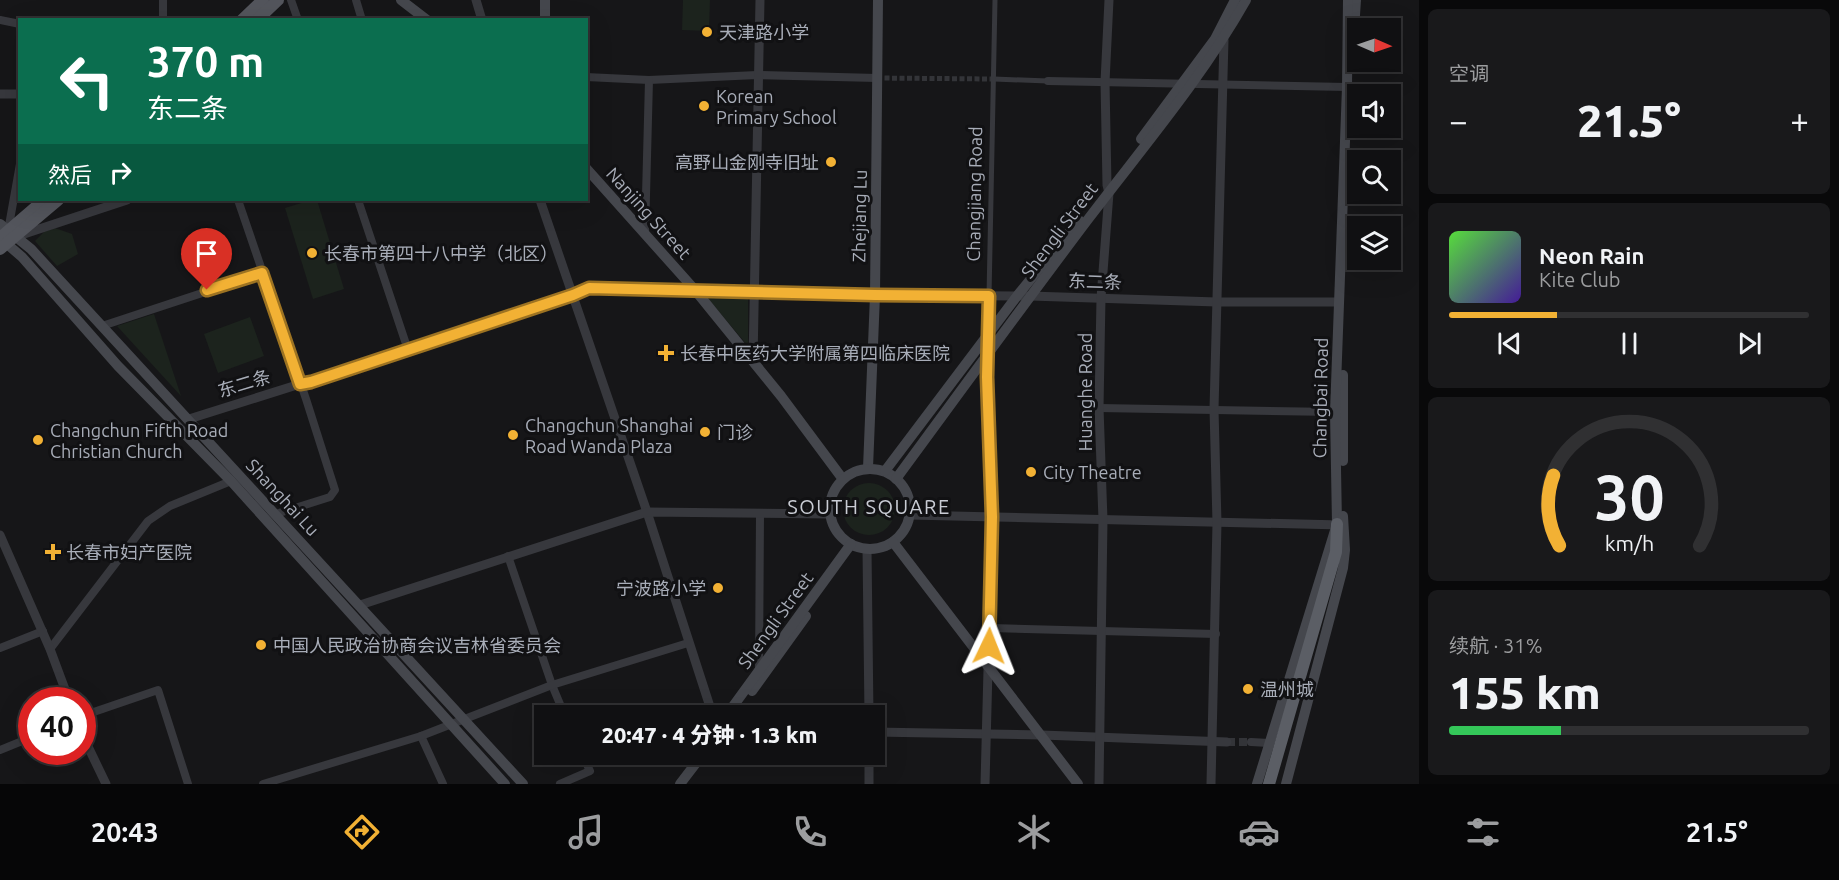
<!DOCTYPE html>
<html lang="zh">
<meta charset="utf-8">
<style>
body{margin:0;font-family:Ubuntu,"Noto Sans SC",sans-serif;background:#19191b;color:#f1f3f6;height:100vh;display:flex;flex-direction:column;font-size:22px;white-space:nowrap}
*{box-sizing:border-box;margin:0}
p{font-size:20px;color:#9c9d9f}
.icon{flex:none;width:33px;height:33px;fill:none;stroke:currentColor;stroke-width:2;stroke-linecap:round;stroke-linejoin:round}
.map{position:relative;flex:1;overflow:hidden}
.side{display:flex;flex-direction:column;gap:9px;padding:9px;background:#09090a;width:420px}
.side>*{flex:none}
.hud{position:absolute;left:18px;top:18px;width:570px;height:183px;border-radius:0px;box-shadow:0 6px 24px #0002,0 0 0 2px #303032;background:#0b6e4f;color:#fff;overflow:hidden}
.needle{width:39px;rotate:92deg}
.tools{position:absolute;left:1347px;top:18px;display:grid;gap:12px}
.tools a{display:grid;place-items:center;width:54px;height:54px;border-radius:0px;background:#101012;box-shadow:0 6px 24px #0002,0 0 0 2px #303032;font-size:30px}
.speed{position:absolute;left:18px;top:687px;display:flex;gap:12px;font-size:30px;font-weight:700;text-align:center}
.speed>*{display:grid;place-content:center;width:78px;height:78px;border-radius:50%;background:#101012;box-shadow:0 6px 24px #0002,0 0 0 2px #303032;line-height:1}
.speed .limit{border:9px solid #d22;background:#fff;color:#111}
.pin{position:absolute;display:grid;place-items:center;width:51px;height:51px;color:#fff;margin:-62px -26px;border-radius:50% 50% 50% 0;rotate:-45deg;box-shadow:0 0 6px #0007}
.pin .icon{rotate:45deg}
.me{position:absolute;width:66px;margin:-33px;rotate:2deg;stroke-linejoin:round;filter:drop-shadow(0 0 4px #0008)}
.turn{display:flex;align-items:center;gap:21px;height:126px;padding:0 30px;font-size:27px}
.turn .icon{width:78px;height:78px;stroke-width:2.5}
.turn b{display:block;font-size:42px;line-height:51px}
.then{display:flex;align-items:center;height:57px;padding:0 30px;background:#0003;gap:12px;font-size:22px}
.big{font-size:45px;font-weight:800;line-height:1.1}
.side .tile{flex:1;display:flex;flex-direction:column;justify-content:center;gap:9px;min-width:0;padding:0 21px;border-radius:9px;background:#19191b}
.side .dial{align-items:center;gap:0}
.dial svg{height:156px;overflow:visible;fill:none;stroke:#303032;stroke-width:7;stroke-linecap:round;text-anchor:middle}
.dial text{fill:#f1f3f6;stroke:none}
.song{display:flex;align-items:center;gap:18px}
.cover{width:72px;height:72px;border-radius:9px;background:linear-gradient(135deg,hsl(110 70% 55%),hsl(260 70% 35%))}
.played{height:6px;border-radius:3px;background:linear-gradient(90deg,#f2b134 30%,#303032 30%)}
.keys{display:flex;justify-content:space-around;direction:ltr}
.heat{display:flex;justify-content:space-between;align-items:center;font-size:33px;direction:ltr}
.charge{height:9px;border-radius:4px;background:linear-gradient(90deg,#34c759 31%,#303032 0)}
.trip{position:absolute;left:534px;top:705px;width:351px;height:60px;border-radius:0px;background:#101012;box-shadow:0 6px 24px #0002,0 0 0 2px #303032;font-weight:800;line-height:60px;text-align:center}
.tabs{display:flex;height:96px;justify-content:space-around;align-items:center;background:#060607;color:#9c9d9f}
.tabs .icon{width:42px;height:42px}
.tabs .on{color:#f2b134}
.tabs b{font-size:27px;color:#f1f3f6}
main{display:flex;flex:1;min-height:0}
.map>svg:first-child{display:block}
</style>
<main>
<div class="map">
<svg width="1419" height="784" viewBox="0 0 1419 784">
<rect width="100%" height="100%" fill="#161618"/>
<!-- green -->
<g fill="#1c231d">
<path d="M683,0H710L709,31L682,30Z"/>
<path d="M311,200H317L344,289L313,299L285,208Z"/>
<path d="M55,228L72,234L78,254L57,266L35,241L44,232Z"/>
<path d="M705,295L748,296V346Z"/>
<path d="M154,314L181,396L117,326Z"/>
<path d="M250,317L264,356L218,373L204,334Z"/>
<circle cx="869" cy="509" r="26"/>
</g>
<g fill="none" stroke-linecap="round" stroke-linejoin="round">
<!-- pedestrian-tunnel -->
<path stroke="#333438" stroke-width="5" stroke-dasharray="5 2.5" stroke-linecap="butt" d="M877,78L994,79"/>
<!-- minor-tunnel -->
<path stroke="#333438" stroke-width="8" stroke-dasharray="8 4" stroke-linecap="butt" d="M1227,742H1251"/>
<!-- pedestrian -->
<g stroke="#37383d" stroke-width="5">
<path d="M994,79L1048,81"/>
<path d="M989,296L995,0"/>
</g>
<!-- minor -->
<g stroke="#37383d" stroke-width="8">
<path d="M291,0L298,20"/>
<path d="M356,0L362,20"/>
<path d="M0,20L20,24"/>
<path d="M163,20V0"/>
<path d="M586,77L649,80L757,75L877,78"/>
<path d="M1048,81L1347,87"/>
<path d="M238,200L306,399L335,490L330,497L276,514"/>
<path d="M358,200L408,350"/>
<path d="M8,231L20,164"/>
<path d="M645,234L649,80"/>
<path d="M102,326L263,273"/>
<path d="M1099,408L1335,412"/>
<path d="M508,556L552,685L565,716"/>
<path d="M990,628L1216,634"/>
<path d="M0,648L43,631"/>
<path d="M50,649L148,521L170,506L231,481"/>
<path d="M759,669L760,514"/>
<path d="M82,716L158,690L188,784"/>
<path d="M421,736L443,784"/>
<path d="M1251,742L1269,743"/>
<path d="M0,750L32,737"/>
<path d="M263,784L421,736L552,685L688,643"/>
<path d="M560,784L590,771L582,754"/>
</g>
<!-- tertiary -->
<g stroke="#37383d" stroke-width="9">
<path d="M476,0L482,20"/>
<path d="M0,94H20"/>
<path d="M540,200L647,512L713,716"/>
<path d="M18,236L127,200"/>
<path d="M988,338L989,296"/>
<path d="M753,361L760,0"/>
<path d="M189,419L300,384L311,382L573,295L589,288L875,295L1030,296L1217,302H1338"/>
<path d="M910,515L1342,525"/>
<path d="M0,535L50,649L69,700"/>
<path d="M867,549L869,716"/>
<path d="M360,605L647,512L831,514"/>
<path d="M874,732L1042,735L1227,742"/>
<path d="M82,734L106,784"/>
<path d="M869,784V754"/>
<path d="M985,784L992,517L987,352"/>
<path d="M1099,784L1103,520L1099,408L1101,298L1109,193L1107,185L1105,82L1109,0"/>
<path d="M1211,784L1217,523L1214,409L1224,40"/>
</g>
<!-- secondary -->
<g stroke="#45474d" stroke-width="10">
<path d="M401,0L427,20"/>
<path d="M545,20V0"/>
<path d="M1354,30L1356,0"/>
<path d="M1141,139L1215,39L1235,0"/>
<path d="M586,168L695,290L781,396L842,478"/>
<path d="M0,224L31,249L523,784"/>
<path d="M0,238L22,257L118,366L231,481L505,784"/>
<path d="M1343,461V375"/>
<path d="M868,468L875,295L878,0"/>
<circle cx="870" cy="509" r="40"/>
<path d="M885,471L1017,296L1079,220"/>
<path d="M896,479C960,392 1024,304 1089,218C1143,147 1202,78 1246,0"/>
<path d="M893,542L1078,784"/>
<path d="M752,691L806,616"/>
<path d="M726,716L851,544"/>
<path d="M680,784L703,754"/>
<path d="M1257,784L1337,524L1335,412L1347,87L1348,0"/>
<path d="M1286,784L1343,568L1345,550L1343,516"/>
</g>
<!-- primary -->
<g stroke="#53555c" stroke-width="12">
<path d="M242,20L263,0"/>
<path d="M257,20L278,0"/>
<path d="M0,238L44,200"/>
<path d="M0,249L58,200"/>
</g>
<!-- trunk -->
<path stroke="#5b5e65" stroke-width="12" d="M1269,784L1336,552L1337,524"/>
</g>
<g fill="none" stroke-linecap="round" stroke-linejoin="round">
<defs>
<path id="route" d="M207,290L262,273L300,384L311,382L573,295L589,288L875,295L989,296L987,377L992,517L989,646"/>
</defs>
<!-- route casing -->
<use href="#route" stroke="#9d7322" stroke-width="15"/>
<!-- route -->
<use href="#route" stroke="#f2b134" stroke-width="10"/>
</g>
<!-- markers -->
<g fill="#f2b134" stroke="#111113" stroke-width="2">
<circle cx="707" cy="32" r="6"/>
<circle cx="704" cy="106" r="6"/>
<circle cx="831" cy="162" r="6"/>
<circle cx="312" cy="253" r="6"/>
<path d="M663 344h6v6h6v6h-6v6h-6v-6h-6v-6h6z"/>
<circle cx="705" cy="432" r="6"/>
<circle cx="513" cy="435" r="6"/>
<circle cx="38" cy="440" r="6"/>
<circle cx="1031" cy="472" r="6"/>
<path d="M50 543h6v6h6v6h-6v6h-6v-6h-6v-6h6z"/>
<circle cx="718" cy="588" r="6"/>
<circle cx="261" cy="645" r="6"/>
<circle cx="1248" cy="689" r="6"/>
</g>
<g text-anchor="middle" dominant-baseline="central" stroke-width="6" stroke-linejoin="round" paint-order="stroke">
<!-- poi labels -->
<g font-size="18" fill="#a8adb8" stroke="#111113" text-anchor="start">
<text x="719" y="32">天津路小学</text>
<text x="716" y="96">Korean<tspan x="716" dy="21">Primary School</tspan></text>
<text x="819" y="162" text-anchor="end">高野山金刚寺旧址</text>
<text x="324" y="253">长春市第四十八中学（北区）</text>
<text x="680" y="353">长春中医药大学附属第四临床医院</text>
<text x="525" y="425">Changchun Shanghai<tspan x="525" dy="21">Road Wanda Plaza</tspan></text>
<text x="50" y="430">Changchun Fifth Road<tspan x="50" dy="21">Christian Church</tspan></text>
<text x="717" y="432">门诊</text>
<text x="1043" y="472">City Theatre</text>
<text x="66" y="552">长春市妇产医院</text>
<text x="706" y="588" text-anchor="end">宁波路小学</text>
<text x="273" y="645">中国人民政治协商会议吉林省委员会</text>
<text x="1260" y="689">温州城</text>
</g>
<!-- street labels -->
<g font-size="18" fill="#a8adb8" stroke="#111113">
<text transform="translate(974 194) rotate(-89)">Changjiang Road</text>
<text transform="translate(649 213) rotate(48)">Nanjing Street</text>
<text transform="translate(859 216) rotate(-89)">Zhejiang Lu</text>
<text transform="translate(1059 230) rotate(-53)">Shengli Street</text>
<text transform="translate(1095 281) rotate(2)">东二条</text>
<text transform="translate(244 383) rotate(-17)">东二条</text>
<text transform="translate(1085 392) rotate(-90)">Huanghe Road</text>
<text transform="translate(1320 398) rotate(-89)">Changbai Road</text>
<text transform="translate(283 497) rotate(47)">Shanghai Lu</text>
<text transform="translate(775 620) rotate(-54)">Shengli Street</text>
</g>
<!-- neighbourhood labels -->
<g font-size="20" letter-spacing="1.5" fill="#c9ccd4" stroke="#111113">
<text x="869" y="506">SOUTH SQUARE</text>
</g>
</g>
</svg>
<div class="tools">
<a><svg class="needle" viewBox="-14 -14 28 28"><path d="M0-13l5 13h-10z" fill="#e53935"/><path d="M0 13l5-13h-10z" fill="#9c9d9f"/></svg></a>
<a><svg class="icon" aria-label="sound" viewBox="0 0 24 24"><path d="M4 9h4l5-4v14l-5-4H4zM17 9q2 3 0 6"/></svg></a>
<a><svg class="icon" aria-label="search" viewBox="0 0 24 24"><circle cx="10" cy="10" r="6"/><path d="M15 15l6 6"/></svg></a>
<a><svg class="icon" aria-label="layers" viewBox="0 0 24 24"><path d="M12 4l9 5-9 5-9-5zM3 14l9 5 9-5"/></svg></a>
</div>
<div class="speed"><div class="limit">40</div></div>
<div class="pin" style="left:207px;top:290px;background:#d93025"><svg class="icon" aria-label="arrive" viewBox="0 0 24 24"><path d="M6 21V4h12l-3 4 3 4H6"/></svg></div>
<svg class="me" style="left:989px;top:646px" viewBox="-20 -20 40 40"><path d="M0-17L14 15 0 8-14 15z" fill="#f2b134" stroke="#fff" stroke-width="4"/></svg>
<div class="trip">20:47 · 4 分钟 · 1.3 km</div>
<div class="hud">
<div class="turn"><svg class="icon" aria-label="left" viewBox="0 0 24 24"><path d="M17 20v-9H6M10 6l-5 5 5 5"/></svg><div><b>370 m</b>东二条</div></div>
<div class="then">然后<svg class="icon" aria-label="right" viewBox="0 0 24 24"><path d="M7 20v-9h11M14 6l5 5-5 5"/></svg></div>
</div>
</div>
<section class="side">
<div class="tile"><p>空调</p>
<div class="heat"><a>−</a><b class="big">21.5°</b><a>+</a></div>
</div>
<div class="tile">
<div class="song"><i class="cover"></i><div><b>Neon Rain</b><p>Kite Club</p></div></div>
<div class="played"></div>
<div class="keys"><svg class="icon" aria-label="previous" viewBox="0 0 24 24"><path d="M18 5L8 12l10 7zM5 5v14"/></svg><svg class="icon" aria-label="pause" viewBox="0 0 24 24"><path d="M8 5v14M16 5v14"/></svg><svg class="icon" aria-label="next" viewBox="0 0 24 24"><path d="M6 5l10 7-10 7zM19 5v14"/></svg></div>
</div>
<div class="tile dial"><svg viewBox="0 0 100 80">
<path d="M14 69A42 42 0 1 1 86 69"/>
<path d="M14 69A42 42 0 0 1 11 33" stroke="#f2b134"/>
<text x="50" y="56" font-size="32" font-weight="700">30</text>
<text x="50" y="72" font-size="11">km/h</text>
</svg></div>
<div class="tile"><p>续航 · 31%</p><b class="big">155 km</b><div class="charge"></div></div>
</section>
</main>
<nav class="tabs">
<b>20:43</b>
<svg class="icon on" aria-label="directions" viewBox="0 0 24 24"><path d="M12 3l9 9-9 9-9-9zM9 14v-3h6M13 9l2 2-2 2"/></svg>
<svg class="icon" aria-label="music" viewBox="0 0 24 24"><path d="M9 18V5l10-2v13"/><circle cx="6" cy="18" r="3"/><circle cx="16" cy="16" r="3"/></svg>
<svg class="icon" aria-label="phone" viewBox="0 0 24 24"><path d="M5 4h4l2 5-3 2q2 4 5 5l2-3 5 2v4C11 20 4 13 5 4z"/></svg>
<svg class="icon" aria-label="climate" viewBox="0 0 24 24"><path d="M12 3v18M4 7l16 10M4 17L20 7"/></svg>
<svg class="icon" aria-label="car" viewBox="0 0 24 24"><path d="M5 17H2v-5l4-1 3-4h7l3 4 3 1v5h-3M9 17h6M6 11h13"/><circle cx="7" cy="17" r="2"/><circle cx="17" cy="17" r="2"/></svg>
<svg class="icon" aria-label="filters" viewBox="0 0 24 24"><path d="M4 7h16M4 17h16"/><circle cx="9" cy="7" r="2"/><circle cx="15" cy="17" r="2"/></svg>
<b>21.5°</b>
</nav>
